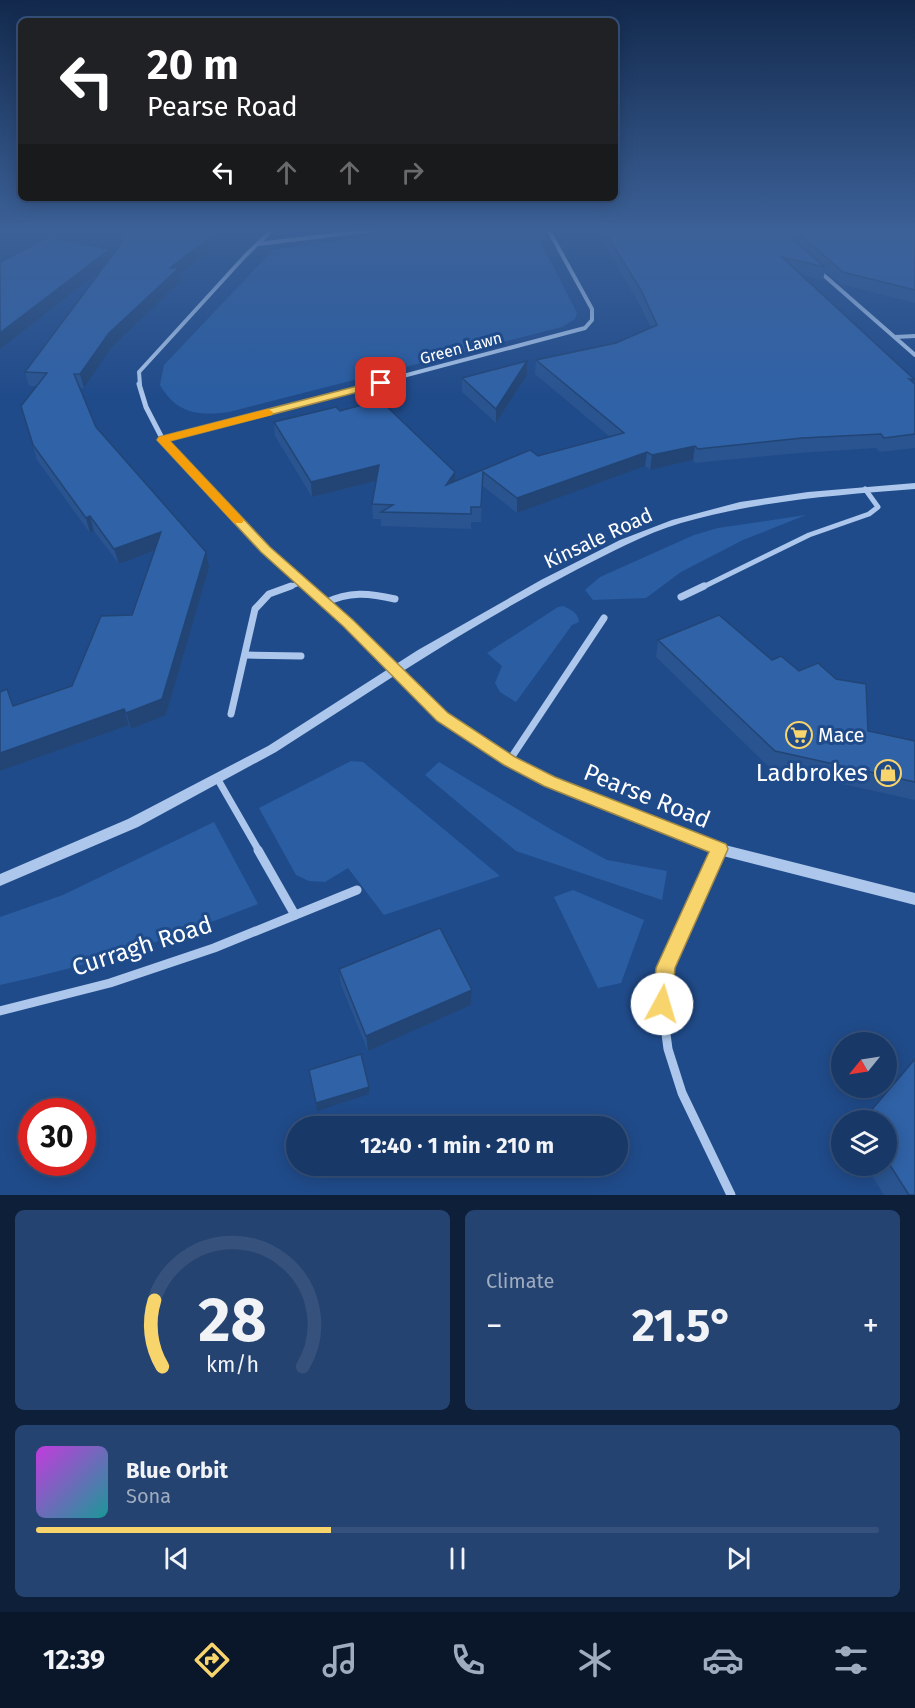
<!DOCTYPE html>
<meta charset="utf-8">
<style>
body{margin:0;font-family:"Fira Sans",sans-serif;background:#254371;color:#f1f3f6;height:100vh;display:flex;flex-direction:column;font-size:22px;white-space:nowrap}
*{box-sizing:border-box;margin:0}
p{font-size:20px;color:#9facc0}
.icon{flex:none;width:33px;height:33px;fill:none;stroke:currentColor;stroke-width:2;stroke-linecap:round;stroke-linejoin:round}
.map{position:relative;height:1195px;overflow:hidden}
.panel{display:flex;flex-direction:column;gap:15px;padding:15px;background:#0d1f39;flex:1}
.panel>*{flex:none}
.top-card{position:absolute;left:18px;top:18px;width:600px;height:183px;border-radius:9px;box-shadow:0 3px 15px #0003,0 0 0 2px #36527c;background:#202124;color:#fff;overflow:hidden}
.needle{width:39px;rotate:240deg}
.controls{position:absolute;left:831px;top:1032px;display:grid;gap:12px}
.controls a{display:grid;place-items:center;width:66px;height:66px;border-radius:50%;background:#183868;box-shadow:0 3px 15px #0003,0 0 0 2px #36527c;font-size:30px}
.speed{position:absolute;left:18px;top:1098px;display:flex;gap:12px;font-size:30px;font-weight:700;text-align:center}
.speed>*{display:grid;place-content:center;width:78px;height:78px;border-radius:50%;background:#183868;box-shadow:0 3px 15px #0003,0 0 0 2px #36527c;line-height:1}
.speed .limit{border:9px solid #d22;background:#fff;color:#111}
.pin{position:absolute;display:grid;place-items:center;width:51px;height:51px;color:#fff;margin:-26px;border-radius:12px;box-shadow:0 3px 9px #0006}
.me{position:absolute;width:66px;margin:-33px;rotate:6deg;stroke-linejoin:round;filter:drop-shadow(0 0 4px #0008)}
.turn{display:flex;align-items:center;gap:21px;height:126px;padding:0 30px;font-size:27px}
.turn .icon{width:78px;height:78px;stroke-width:2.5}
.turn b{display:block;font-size:42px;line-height:51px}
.lanes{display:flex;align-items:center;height:57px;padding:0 30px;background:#0003;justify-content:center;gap:30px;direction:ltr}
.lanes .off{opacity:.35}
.big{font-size:45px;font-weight:700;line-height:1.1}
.panel .widget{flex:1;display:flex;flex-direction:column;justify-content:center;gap:9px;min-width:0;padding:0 21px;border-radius:9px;background:#254371}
.panel .dial{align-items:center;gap:0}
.dial svg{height:156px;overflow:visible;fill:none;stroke:#36527c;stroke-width:7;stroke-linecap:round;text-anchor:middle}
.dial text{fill:#f1f3f6;stroke:none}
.song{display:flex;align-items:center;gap:18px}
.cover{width:72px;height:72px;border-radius:9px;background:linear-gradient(135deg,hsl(290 70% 55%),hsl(180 70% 35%))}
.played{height:6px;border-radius:3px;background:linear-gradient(90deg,#f8d46d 35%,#36527c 35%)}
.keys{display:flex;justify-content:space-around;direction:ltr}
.heat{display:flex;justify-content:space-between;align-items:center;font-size:33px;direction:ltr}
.panel .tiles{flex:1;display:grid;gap:15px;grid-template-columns:1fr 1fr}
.widget:last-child{grid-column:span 2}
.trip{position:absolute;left:286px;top:1116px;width:342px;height:60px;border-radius:30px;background:#183868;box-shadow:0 3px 15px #0003,0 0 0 2px #36527c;font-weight:700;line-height:60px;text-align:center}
.tab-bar{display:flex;height:96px;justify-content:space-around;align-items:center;background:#0a162a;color:#9facc0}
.tab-bar .icon{width:42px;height:42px}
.tab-bar .selected{color:#f8d46d}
.tab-bar b{font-size:27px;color:#f1f3f6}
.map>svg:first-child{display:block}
</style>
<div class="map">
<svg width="915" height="1195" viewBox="0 0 915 1195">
<rect width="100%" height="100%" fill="#204b8a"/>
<!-- green -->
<g fill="#2a5da2">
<path d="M413,229H534L577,313L575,319L562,327L229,412C198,416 177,414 160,385L164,365L273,250Z"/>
<path d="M806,515L743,540L681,572L646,598L593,600L585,590L600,577L694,535L718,528Z"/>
<path d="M563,606C571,610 578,612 579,622L572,625L516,702L500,692L495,683L502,666L487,653L558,607Z"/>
<path d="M351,761L363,762L500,876L384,915L348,868L325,882L309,881L296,875L259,808Z"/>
<path d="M439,762L552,830L607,860L667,871L662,900L516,851L425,775Z"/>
<path d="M214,822L258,904C173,938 90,966 0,985V917L63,895Z"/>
<path d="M573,890L644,920L621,983L598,988L554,897Z"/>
</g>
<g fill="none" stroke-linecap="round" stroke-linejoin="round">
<!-- minor-far3 -->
<g stroke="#acc7eb" stroke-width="4">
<path d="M258,244L380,229"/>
<path d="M819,271L915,355"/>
<path d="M895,337L915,336"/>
<path d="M140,385L139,372L245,256L273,229"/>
<path d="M369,385L585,328L592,320V309L548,229"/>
</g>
<!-- minor-far2 -->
<g stroke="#acc7eb" stroke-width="5">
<path d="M139,384L146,407L163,440"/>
<path d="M287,588L302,582"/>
<path d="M308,588L218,500L163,440L375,384"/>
<path d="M701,588L809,535L869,514L878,507L865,489"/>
</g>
<!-- minor-far1 -->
<g stroke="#acc7eb" stroke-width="7">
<path d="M307,586L395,670"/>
<path d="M681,597L704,586"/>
<path d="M325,603C349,591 369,593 395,599"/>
<path d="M246,655L301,656"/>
<path d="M231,714L255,609L269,594L291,586"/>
<path d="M509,761L604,618"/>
<path d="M217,778L259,851"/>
<path d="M718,851L719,849"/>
</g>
<!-- minor -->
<g stroke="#acc7eb" stroke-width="9">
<path d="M258,850L295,915"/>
<path d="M719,850L666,968L662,1004L668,1049L682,1093L731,1195"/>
<path d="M0,1011L110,983L214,948L357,890"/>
</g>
<!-- tertiary -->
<path fill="#acc7eb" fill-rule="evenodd" d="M915,483V489C836,495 757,501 681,523C644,534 610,553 576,570C517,601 459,635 403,671L447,714L513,758L554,778L721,844L915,893V905L719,855L546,784L505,764L439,720L394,676L276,752L138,827L0,886V874L128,819L268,746L418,650L541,580L620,540L672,520L740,502L808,492Z"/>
</g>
<!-- wall -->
<g fill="#295490">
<path d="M128,229H238L180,274L181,281L112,347L84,388H80L96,427L209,568L166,715L131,729L129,725L0,771V692L14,706L72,686L132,615L154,551L119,564L94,531L90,533L37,460L21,406L37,386H29L25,372L100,271L0,349V262L111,256L120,244L119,237Z"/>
<path d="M595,229H915V303L840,284L825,271L823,280L800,274L915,380L914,383L915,384V448L880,452L876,448L799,453L695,463L693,460L650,470L645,466L517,513L483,486L481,522H471V529L381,526V519H373L372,504L377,481L312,497L275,436L274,422L340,411L455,481L538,456L610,437L535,374L536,360L616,343L651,328L639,303Z"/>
<path d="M527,361V375L496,423L462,392V378Z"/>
<path d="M658,640L772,660L868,731L915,741V800L770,768L656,657Z"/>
<path d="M339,969L472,990L471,1005L368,1051L341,985Z"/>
<path d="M886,1120L915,1195H884L866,1166H886Z"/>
</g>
<!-- shaded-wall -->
<g fill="#224575">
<path d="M221,229H238L180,274L181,281L112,347L84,388L80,374L109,333L170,268Z"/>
<path d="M110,249L113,261L0,349V333Z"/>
<path d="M527,361V375L496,423V409Z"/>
<path d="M695,446L693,460L650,470L652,455Z"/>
<path d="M647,452L645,466L517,513V498Z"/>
<path d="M379,465L380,480L312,497L311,482Z"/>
<path d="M455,472V486L446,485Z"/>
<path d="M90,516L94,531L90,533L86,518Z"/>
<path d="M161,532L164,547L119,564L114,549Z"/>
<path d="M206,552L209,568L166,715L131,729L126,713Z"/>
<path d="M124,709L129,725L0,771V753Z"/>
<path d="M472,990L471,1005L368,1051L366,1036Z"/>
<path d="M369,1087V1094L317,1111L316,1103Z"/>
</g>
<!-- building -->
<g fill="#3062a7" stroke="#224575" stroke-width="1.5">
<path d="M128,229H221L170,268H179L109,333L80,374H74L96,427L206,552L162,699L126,713L124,709L0,753V692L7,689L13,706L72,686L101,616L132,615L161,532L114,549L90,516L86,518L33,445L21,406L47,373L25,372L123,241L119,237Z"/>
<path d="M603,229H781L825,267L782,257L915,380L909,379L915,384V434L884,438L881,434L802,438L698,449L695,446L652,455L647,452L517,498L483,472L481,507H471V514L381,512L393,505L372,504L379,465L311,482L274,422L336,407L340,411L380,400L455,472L446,485L530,450L538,456L624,433L536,360L616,343L657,325L641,290Z"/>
<path d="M793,229H915V231H911L915,232V290L843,272Z"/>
<path d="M48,237L110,249L0,333V262Z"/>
<path d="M527,361L496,409L462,378Z"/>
<path d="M719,615L772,660L781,656L799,671L818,663L836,679L866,684L868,731L915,741V782L775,751L658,640Z"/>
<path d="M440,928L472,990L366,1036L339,969Z"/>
<path d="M361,1054L369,1087L316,1103L309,1070Z"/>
<path d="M915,1059V1195H909L886,1159V1120H863Z"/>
</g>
<!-- sky -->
<linearGradient id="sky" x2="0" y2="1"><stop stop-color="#12294c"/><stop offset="0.58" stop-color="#3c6198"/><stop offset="1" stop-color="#3c6198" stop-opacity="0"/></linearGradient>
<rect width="915" height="397" fill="url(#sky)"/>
<!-- route -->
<path fill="#f8d46d" stroke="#a18a47" stroke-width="1.5" d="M381,380L385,381V385L170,441L270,547L353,620L448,713L515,757L555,777L726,844L728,849L675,968L672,1004L669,1010L662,1013L655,1010L652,1004L656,968L709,852L544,786L504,765L437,721L343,626L261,552L157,440L159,437Z"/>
<!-- slow -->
<path fill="#f59e0b" d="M268,409L273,412L272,415L170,441L244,520L242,523H234L157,440L159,437Z"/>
<!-- icons -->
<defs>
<symbol id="supermarket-ring" viewBox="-11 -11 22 22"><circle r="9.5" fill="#204b8a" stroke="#f8d46d" stroke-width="1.5"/><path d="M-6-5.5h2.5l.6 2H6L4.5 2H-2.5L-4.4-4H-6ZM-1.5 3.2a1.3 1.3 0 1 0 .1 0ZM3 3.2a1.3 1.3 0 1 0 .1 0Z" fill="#f8d46d"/></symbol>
<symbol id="shop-ring" viewBox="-11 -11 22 22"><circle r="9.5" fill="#204b8a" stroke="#f8d46d" stroke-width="1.5"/><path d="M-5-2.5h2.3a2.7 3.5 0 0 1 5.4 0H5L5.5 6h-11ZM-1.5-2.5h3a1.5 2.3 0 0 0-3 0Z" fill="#f8d46d"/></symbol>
</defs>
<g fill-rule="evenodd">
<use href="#supermarket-ring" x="784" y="720" width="30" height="30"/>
<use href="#shop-ring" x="873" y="758" width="30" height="30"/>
</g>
<g text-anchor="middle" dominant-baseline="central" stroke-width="6" stroke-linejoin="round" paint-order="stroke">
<!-- far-street labels -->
<g font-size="16" fill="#fff" stroke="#204b8a">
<text transform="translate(461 348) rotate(-15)">Green Lawn</text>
</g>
<!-- street labels -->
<g font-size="20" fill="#fff" stroke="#204b8a">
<text transform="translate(598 538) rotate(-25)">Kinsale Road</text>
</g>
<!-- poi labels -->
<g font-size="20" fill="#fff" stroke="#204b8a" text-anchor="start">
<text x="818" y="735">Mace</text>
</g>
<!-- near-poi labels -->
<g font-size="24" fill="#fff" stroke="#204b8a" text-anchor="end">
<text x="868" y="773">Ladbrokes</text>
</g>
<!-- near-street labels -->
<g font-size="24" fill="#fff" stroke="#204b8a">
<text transform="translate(647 796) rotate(22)">Pearse Road</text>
<text transform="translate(142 946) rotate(-18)">Curragh Road</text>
</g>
</g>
</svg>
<div class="controls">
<a><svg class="needle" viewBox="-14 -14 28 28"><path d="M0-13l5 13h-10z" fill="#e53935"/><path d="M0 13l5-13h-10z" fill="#9facc0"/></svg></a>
<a><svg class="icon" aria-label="layers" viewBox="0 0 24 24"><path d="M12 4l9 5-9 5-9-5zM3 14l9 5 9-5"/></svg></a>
</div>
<div class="speed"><div class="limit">30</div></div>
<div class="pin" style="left:381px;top:383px;background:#d93025"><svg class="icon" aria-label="arrive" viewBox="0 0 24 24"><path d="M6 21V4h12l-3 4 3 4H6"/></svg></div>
<svg class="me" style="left:662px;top:1004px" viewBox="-20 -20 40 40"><circle r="19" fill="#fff"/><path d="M0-13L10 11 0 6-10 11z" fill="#f8d46d"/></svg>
<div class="trip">12:40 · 1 min · 210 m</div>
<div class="top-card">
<div class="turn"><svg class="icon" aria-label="left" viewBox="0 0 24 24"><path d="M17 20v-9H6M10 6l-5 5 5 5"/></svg><div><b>20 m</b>Pearse Road</div></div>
<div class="lanes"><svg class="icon" aria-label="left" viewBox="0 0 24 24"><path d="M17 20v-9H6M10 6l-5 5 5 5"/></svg><svg class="icon off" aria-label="ahead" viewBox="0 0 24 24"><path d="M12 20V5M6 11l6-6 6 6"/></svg><svg class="icon off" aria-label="ahead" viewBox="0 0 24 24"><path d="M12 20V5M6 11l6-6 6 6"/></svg><svg class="icon off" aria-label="right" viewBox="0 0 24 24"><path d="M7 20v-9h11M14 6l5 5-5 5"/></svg></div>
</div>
</div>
<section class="panel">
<div class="tiles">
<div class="widget dial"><svg viewBox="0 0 100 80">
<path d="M14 69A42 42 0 1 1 86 69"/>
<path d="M14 69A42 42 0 0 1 10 35" stroke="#f8d46d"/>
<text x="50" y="56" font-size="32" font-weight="700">28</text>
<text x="50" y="72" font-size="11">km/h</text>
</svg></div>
<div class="widget"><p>Climate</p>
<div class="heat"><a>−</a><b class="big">21.5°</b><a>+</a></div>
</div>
<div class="widget">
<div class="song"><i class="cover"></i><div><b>Blue Orbit</b><p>Sona</p></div></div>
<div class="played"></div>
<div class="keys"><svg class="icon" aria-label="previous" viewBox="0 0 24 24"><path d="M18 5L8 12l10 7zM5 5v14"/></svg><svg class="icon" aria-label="pause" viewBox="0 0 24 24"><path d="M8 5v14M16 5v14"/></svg><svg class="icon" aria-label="next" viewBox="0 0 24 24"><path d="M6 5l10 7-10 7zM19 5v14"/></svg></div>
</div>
</div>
</section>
<nav class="tab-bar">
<b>12:39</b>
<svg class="icon selected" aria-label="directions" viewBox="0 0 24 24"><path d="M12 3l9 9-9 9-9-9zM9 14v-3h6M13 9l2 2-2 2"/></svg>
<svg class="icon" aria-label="music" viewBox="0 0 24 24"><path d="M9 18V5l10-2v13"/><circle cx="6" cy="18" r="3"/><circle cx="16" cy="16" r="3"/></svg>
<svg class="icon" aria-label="phone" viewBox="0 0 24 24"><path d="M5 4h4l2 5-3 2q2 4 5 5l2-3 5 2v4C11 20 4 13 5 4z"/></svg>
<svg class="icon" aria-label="climate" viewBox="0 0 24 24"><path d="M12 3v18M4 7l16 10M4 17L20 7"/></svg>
<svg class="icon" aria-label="car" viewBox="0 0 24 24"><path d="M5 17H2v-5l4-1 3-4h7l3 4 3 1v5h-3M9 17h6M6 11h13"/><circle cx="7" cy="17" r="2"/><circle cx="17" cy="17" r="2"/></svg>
<svg class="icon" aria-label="filters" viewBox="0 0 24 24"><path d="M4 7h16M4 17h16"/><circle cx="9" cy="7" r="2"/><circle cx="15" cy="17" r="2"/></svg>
</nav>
